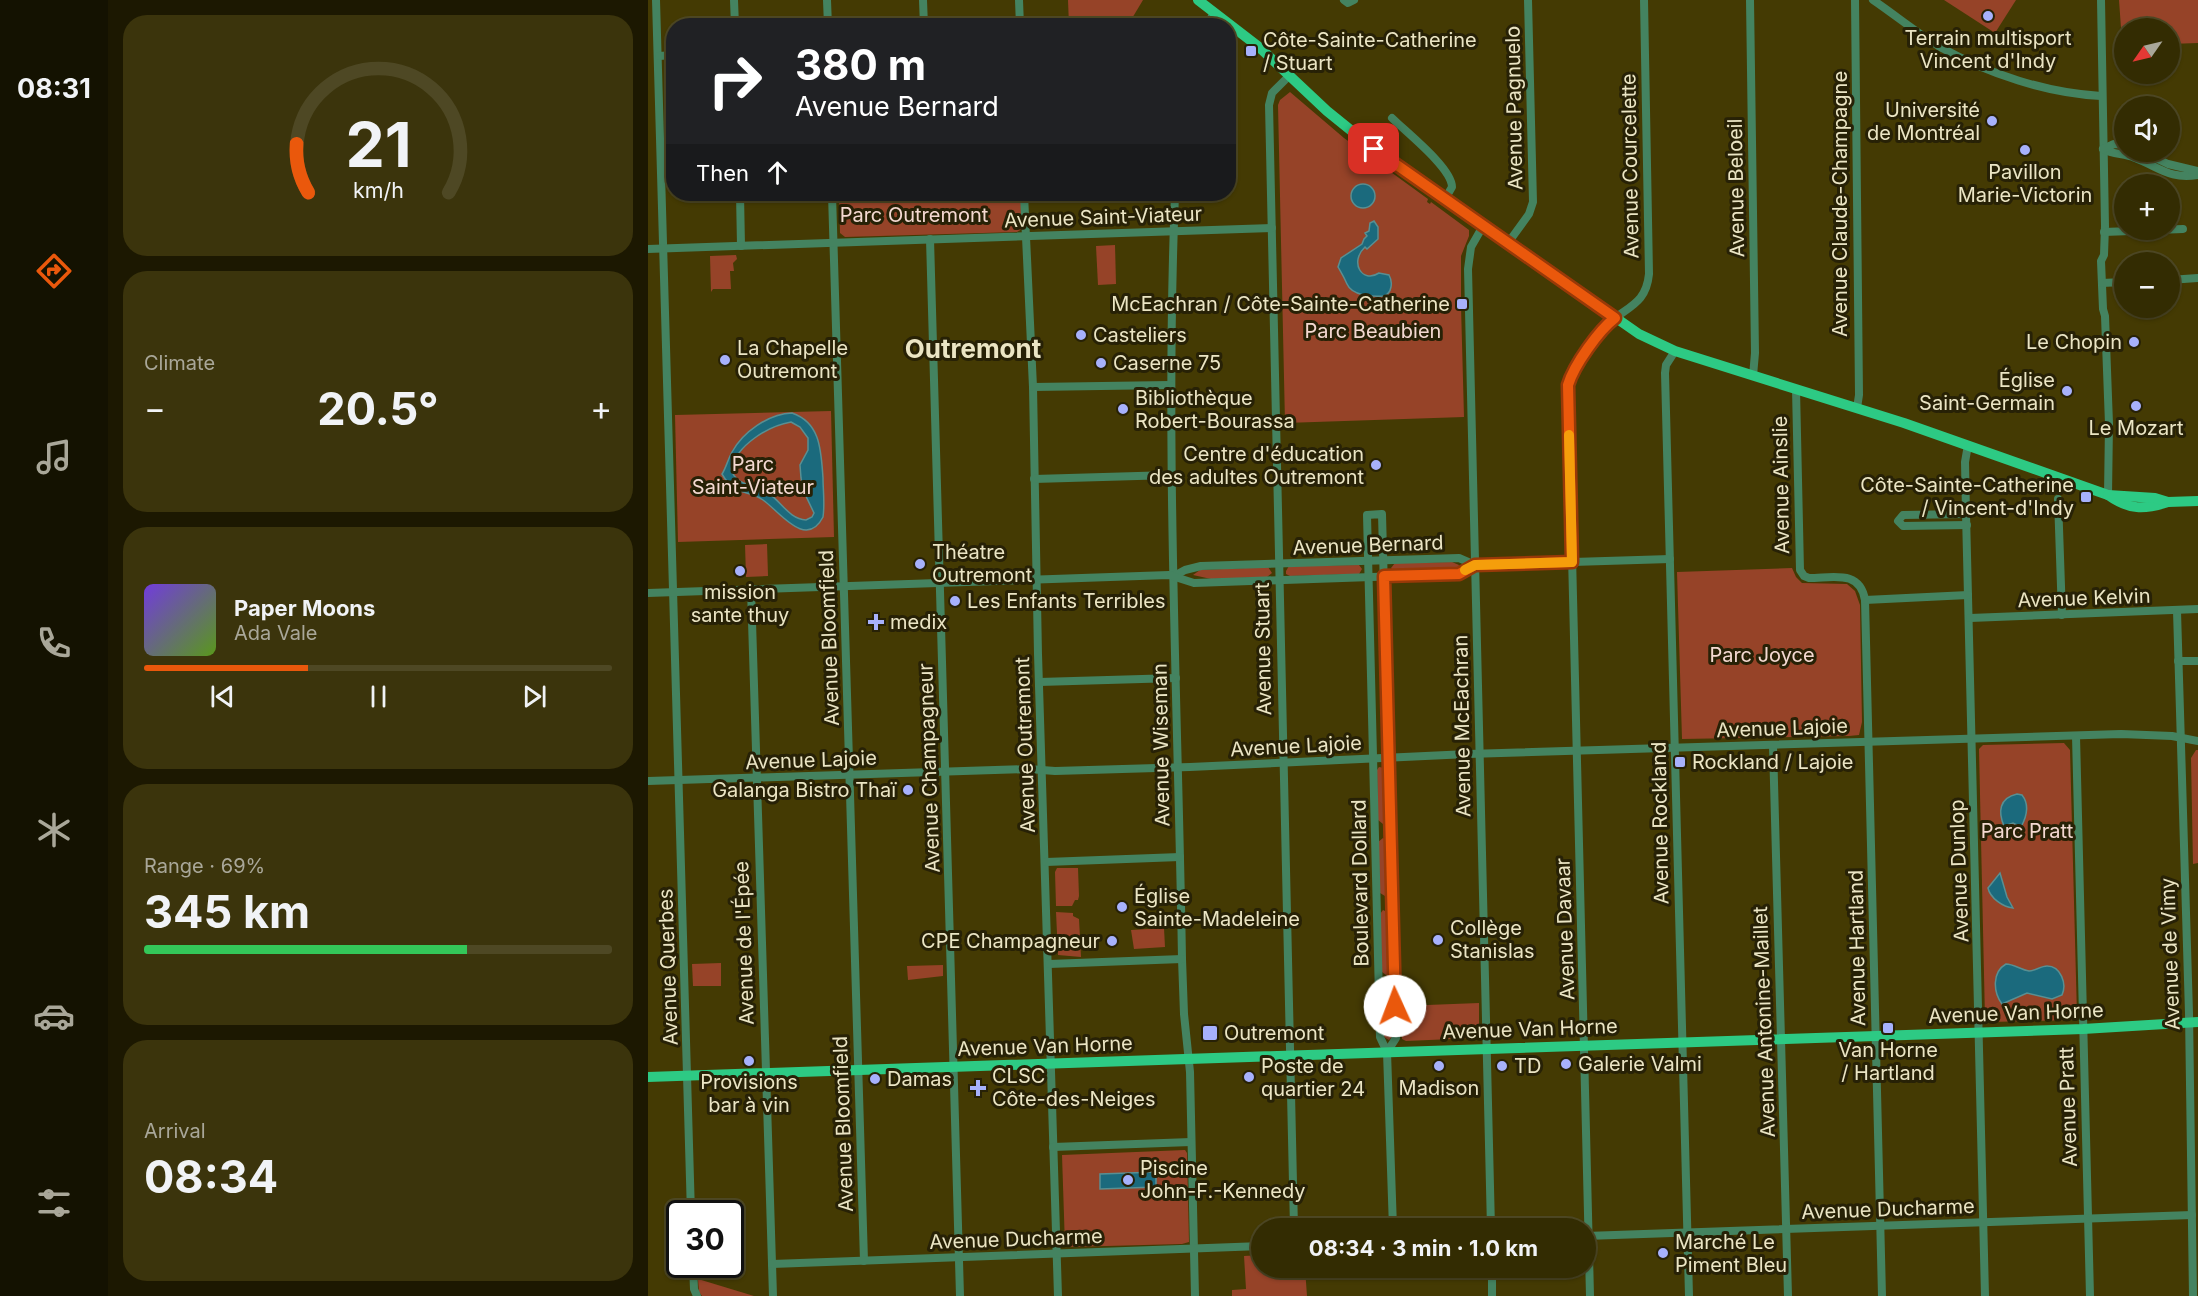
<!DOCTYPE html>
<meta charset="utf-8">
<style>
body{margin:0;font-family:Inter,sans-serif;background:#3b340c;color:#f1f3f6;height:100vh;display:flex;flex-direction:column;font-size:22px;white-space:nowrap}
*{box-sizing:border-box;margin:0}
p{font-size:20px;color:#a9a799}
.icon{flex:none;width:33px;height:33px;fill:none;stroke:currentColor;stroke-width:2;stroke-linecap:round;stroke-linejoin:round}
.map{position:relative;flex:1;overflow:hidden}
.sheet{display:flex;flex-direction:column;gap:15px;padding:15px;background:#1c1801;width:540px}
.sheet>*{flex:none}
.guide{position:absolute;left:18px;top:18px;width:570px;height:183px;border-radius:24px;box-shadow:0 2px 4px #0004,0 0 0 2px #4e4824;background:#202124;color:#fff;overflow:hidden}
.needle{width:39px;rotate:236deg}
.buttons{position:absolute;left:1466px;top:18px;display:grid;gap:12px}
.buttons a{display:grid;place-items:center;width:66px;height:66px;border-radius:50%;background:#332c02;box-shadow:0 2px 4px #0004,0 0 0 2px #4e4824;font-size:30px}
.speed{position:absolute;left:18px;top:1200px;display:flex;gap:12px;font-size:30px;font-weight:700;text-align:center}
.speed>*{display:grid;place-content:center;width:78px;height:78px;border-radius:50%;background:#332c02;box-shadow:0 2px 4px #0004,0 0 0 2px #4e4824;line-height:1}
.speed .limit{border:3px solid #111;border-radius:9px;background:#fff;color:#111}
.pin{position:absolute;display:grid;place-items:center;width:51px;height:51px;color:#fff;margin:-26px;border-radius:12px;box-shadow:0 3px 9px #0006}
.me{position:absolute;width:66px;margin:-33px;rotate:358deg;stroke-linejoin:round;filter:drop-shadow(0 0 4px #0008)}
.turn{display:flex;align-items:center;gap:21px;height:126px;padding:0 30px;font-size:27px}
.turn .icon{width:78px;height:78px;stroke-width:2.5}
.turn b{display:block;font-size:42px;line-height:51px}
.then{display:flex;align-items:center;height:57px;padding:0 30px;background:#0003;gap:12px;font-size:22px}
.big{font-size:45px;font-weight:700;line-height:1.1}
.sheet .tile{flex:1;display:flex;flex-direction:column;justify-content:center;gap:9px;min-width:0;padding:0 21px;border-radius:24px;background:#3b340c}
.sheet .dial{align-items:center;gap:0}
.dial svg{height:156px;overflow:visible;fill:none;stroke:#4e4824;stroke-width:7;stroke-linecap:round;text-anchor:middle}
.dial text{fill:#f1f3f6;stroke:none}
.song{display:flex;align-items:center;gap:18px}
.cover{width:72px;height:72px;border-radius:9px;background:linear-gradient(135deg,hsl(260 70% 55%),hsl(90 70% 35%))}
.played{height:6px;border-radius:3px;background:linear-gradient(90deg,#ea580c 35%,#4e4824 35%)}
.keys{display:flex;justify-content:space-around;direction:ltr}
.heat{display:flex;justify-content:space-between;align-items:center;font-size:33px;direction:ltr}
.charge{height:9px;border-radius:4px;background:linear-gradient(90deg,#34c759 69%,#4e4824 0)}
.trip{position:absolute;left:603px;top:1218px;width:345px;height:60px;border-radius:30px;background:#332c02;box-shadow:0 2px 4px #0004,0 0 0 2px #4e4824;font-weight:700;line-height:60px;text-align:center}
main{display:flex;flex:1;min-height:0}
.dock{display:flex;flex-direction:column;width:108px;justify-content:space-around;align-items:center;background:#141201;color:#a9a799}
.dock .icon{width:42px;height:42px}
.dock .active{color:#ea580c}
.dock b{font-size:27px;color:#f1f3f6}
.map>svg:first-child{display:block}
</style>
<main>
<nav class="dock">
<b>08:31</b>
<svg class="icon active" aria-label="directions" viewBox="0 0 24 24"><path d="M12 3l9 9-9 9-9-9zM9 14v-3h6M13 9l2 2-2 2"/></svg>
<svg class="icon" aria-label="music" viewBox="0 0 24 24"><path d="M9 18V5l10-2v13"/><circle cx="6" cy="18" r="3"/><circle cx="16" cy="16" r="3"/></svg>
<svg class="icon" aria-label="phone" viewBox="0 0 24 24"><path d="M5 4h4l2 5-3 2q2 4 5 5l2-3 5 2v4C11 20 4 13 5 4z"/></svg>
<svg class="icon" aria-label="climate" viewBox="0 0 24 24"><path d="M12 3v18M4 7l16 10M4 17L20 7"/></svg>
<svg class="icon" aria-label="car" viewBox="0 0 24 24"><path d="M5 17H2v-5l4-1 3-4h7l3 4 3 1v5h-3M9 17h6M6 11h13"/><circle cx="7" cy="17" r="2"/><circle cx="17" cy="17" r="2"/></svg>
<svg class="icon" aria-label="filters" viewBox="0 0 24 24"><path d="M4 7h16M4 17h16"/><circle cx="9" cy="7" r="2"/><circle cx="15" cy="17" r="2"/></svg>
</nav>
<section class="sheet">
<div class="tile dial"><svg viewBox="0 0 100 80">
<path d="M14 69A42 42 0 1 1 86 69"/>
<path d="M14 69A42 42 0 0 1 8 44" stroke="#ea580c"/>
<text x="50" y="56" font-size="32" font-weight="700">21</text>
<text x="50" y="72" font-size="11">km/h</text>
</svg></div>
<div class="tile"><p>Climate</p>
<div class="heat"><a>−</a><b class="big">20.5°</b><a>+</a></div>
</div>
<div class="tile">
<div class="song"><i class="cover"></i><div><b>Paper Moons</b><p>Ada Vale</p></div></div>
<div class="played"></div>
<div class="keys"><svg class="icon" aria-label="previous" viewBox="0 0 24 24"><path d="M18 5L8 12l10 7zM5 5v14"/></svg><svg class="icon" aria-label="pause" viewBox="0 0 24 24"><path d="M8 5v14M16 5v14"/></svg><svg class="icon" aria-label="next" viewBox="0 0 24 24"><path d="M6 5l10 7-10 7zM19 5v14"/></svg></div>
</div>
<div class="tile"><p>Range · 69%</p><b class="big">345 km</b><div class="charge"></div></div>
<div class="tile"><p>Arrival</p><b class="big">08:34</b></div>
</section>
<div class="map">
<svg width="1550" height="1296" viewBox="0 0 1550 1296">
<rect width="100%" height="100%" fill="#443a03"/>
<!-- green -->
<g fill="#964328">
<path d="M420,0H495L480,25L421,26Z"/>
<path d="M1296,0H1368L1347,33Z"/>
<path d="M1471,0H1550V43L1521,44V28H1476V43L1474,42Z"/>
<path d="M642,92L696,138L780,199L779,202L782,204L783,202L821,230V236L813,256V301L811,302V305L813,306L816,417L637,423L630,105L632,100Z"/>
<path d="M191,194H373L374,229L369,232L197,237L192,233Z"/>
<path d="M467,245L468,284L450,285L448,246Z"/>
<path d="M88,255L89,259L85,263L86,271H82L83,289H65L63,292L62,256Z"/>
<path d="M183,411L186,537L30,542L27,415Z"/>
<path d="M119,544L120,576L98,577L97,545Z"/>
<path d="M804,562L811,565L810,568L794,571L748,573L743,568L747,563Z"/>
<path d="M711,565L714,569L711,574L642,576L638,574V571L641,566Z"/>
<path d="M620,567L624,573L619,577L563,579L545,575L552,570Z"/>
<path d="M1144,568L1148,577L1154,583L1199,584L1207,591L1212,605L1214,722L1211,735L1201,736L1034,739L1029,572Z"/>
<path d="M1416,743L1422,750L1429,1016L1424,1020L1340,1022L1337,1019L1331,749L1335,745Z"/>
<path d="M1548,750H1550V863L1545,864L1543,758Z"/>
<path d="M731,767L737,768L739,821L735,824L730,820L729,770Z"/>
<path d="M735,838L740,842V894L737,896L732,893L730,842Z"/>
<path d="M409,868H430L431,896L430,900H427L424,906H408L407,872Z"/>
<path d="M735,910L741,913L742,973L738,975L734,972L732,914Z"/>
<path d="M408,912L425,913V916L431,919L433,957L410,955Z"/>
<path d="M516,928L517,947L486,949L483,930Z"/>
<path d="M73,963V986H45L44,964Z"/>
<path d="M295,965V976L260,980L259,966Z"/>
<path d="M739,982L744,986L745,1036L741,1040L736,1037L734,987Z"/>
<path d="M831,1003V1030L829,1031L831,1035L828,1038L758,1041L754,1039L753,1006Z"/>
<path d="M537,1150L539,1153L541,1242L534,1244L421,1247L417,1246L414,1155Z"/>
<path d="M613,1255L614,1268H657L659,1296H584V1290L598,1289L596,1256Z"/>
<path d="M50,1279L106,1296H54L51,1292Z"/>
</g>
<!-- water -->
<g fill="#1b6a7d" stroke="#598f92" stroke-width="1.5" fill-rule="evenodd">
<circle cx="715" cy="196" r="12"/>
<path d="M726,221L730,227V239L719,249L717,247C701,262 714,284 731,273L741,275C745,282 744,293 736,296C725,297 704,296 699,284C696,277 694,274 690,267L693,258L714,244L716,239L719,236L717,233L721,231L722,223Z"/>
<path d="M144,413C173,423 173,451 175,478C175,490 177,504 175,517C158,550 131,511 115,500C97,488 88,498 74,474C78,468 80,459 84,452C95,432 120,414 144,413ZM143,422L152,427L160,438V450L152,465L153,478L156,492L166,513L164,517L158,520C141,519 133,501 120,493C107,484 88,487 83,469C89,445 120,426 143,422Z"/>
<path d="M1369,794L1374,795C1382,805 1379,816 1373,827L1365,823L1356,826C1350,812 1351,798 1369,794Z"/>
<path d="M1352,873L1359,897L1365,908C1355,907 1342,898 1340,888Z"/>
<path d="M1358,964C1366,964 1373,970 1381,971C1387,971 1393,966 1399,966C1413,966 1419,984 1414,995L1404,999L1379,993L1354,1004C1345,992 1344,972 1358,964Z"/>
<path d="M508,1172V1187L452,1189V1174Z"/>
</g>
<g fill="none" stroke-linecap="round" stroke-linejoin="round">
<!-- minor -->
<g stroke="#448360" stroke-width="8">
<path d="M8,0L43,1214"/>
<path d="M86,0L87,26"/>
<path d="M179,0L180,26"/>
<path d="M275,0L276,26"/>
<path d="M371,0L372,26"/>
<path d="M696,0L700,3L706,0"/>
<path d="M1102,0L1107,353L1105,376"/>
<path d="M1207,0L1211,395L1209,408"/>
<path d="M1225,0C1247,15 1269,33 1292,47C1341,74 1398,93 1453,96"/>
<path d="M1453,0L1457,226L1456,255L1453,261L1455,309L1457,316L1461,424L1460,495"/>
<path d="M559,26L566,12"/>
<path d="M11,56L26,55"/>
<path d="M641,76L624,93L621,105L646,1228"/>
<path d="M744,118C758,132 804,168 804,187L797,199"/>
<path d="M1455,149C1466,155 1476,153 1487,158C1511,167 1522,180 1550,175"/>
<path d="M1455,149L1466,144L1476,145"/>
<path d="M1495,152L1520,164L1550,171"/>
<path d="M92,194L93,246"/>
<path d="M184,194L216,1261"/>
<path d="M376,194L385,387L390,654L410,1296"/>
<path d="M527,194C517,449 530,704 534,959L536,1014L542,1072L547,1296"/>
<path d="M835,226L823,247L820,269L843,1228"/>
<path d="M1456,232L1535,229"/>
<path d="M282,239L312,1296"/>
<path d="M860,243L881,214L885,202L880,0"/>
<path d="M0,249L624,228"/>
<path d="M1521,280L1550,278"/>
<path d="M1454,283L1476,282"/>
<path d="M1027,351L1018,365L1017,373L1041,1296"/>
<path d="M385,387L522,385"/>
<path d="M1148,389L1152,570L1156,576L1161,578C1184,578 1212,569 1217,600L1234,1296"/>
<path d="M1320,445L1317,462L1318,514L1337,1296"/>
<path d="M386,479L524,475"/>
<path d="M1410,499L1414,615"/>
<path d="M1318,514L1255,515L1250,521L1255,526L1319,525"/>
<path d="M526,576L537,570L553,566L811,558L827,565L1022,559"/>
<path d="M103,589L125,1296"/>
<path d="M0,593L521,575L546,583L811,574L827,565"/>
<path d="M1217,600L1320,595"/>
<path d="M1529,611L1541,1013L1545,1296"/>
<path d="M1322,618L1550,609"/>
<path d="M1530,661H1550"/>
<path d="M391,682L528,678"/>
<path d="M1428,736L1442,1296"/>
<path d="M1125,746L1140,1296"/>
<path d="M0,781L381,769L407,771L542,767L820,754L1473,734L1524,736L1550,741"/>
<path d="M398,862L532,857"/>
<path d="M401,964L534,959"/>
<path d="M739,1052L748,1038L734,514L719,515L732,1037L739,1052L745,1228"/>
<path d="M405,1147L543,1142"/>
<path d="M938,1236L1544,1215"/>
<path d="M45,1264L46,1289L49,1296"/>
<path d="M124,1264L614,1246"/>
<path d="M844,1268V1296"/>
<path d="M942,1296L920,391C921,375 948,333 961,323C980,306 998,304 1001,274L996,0"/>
</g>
<!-- major -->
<g stroke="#2dca84" stroke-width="10">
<path d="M550,0L611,47L679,111L726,149L991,334L1027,351L1256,423L1460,495C1481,510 1496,510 1520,502"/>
<path d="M1460,495L1507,498L1520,502L1550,501"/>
<path d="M0,1077L1435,1029L1550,1022"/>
</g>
</g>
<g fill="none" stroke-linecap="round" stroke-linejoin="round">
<defs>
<path id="route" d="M726,149L967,318C951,330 926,365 920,385L924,562L827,565L811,574L736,576L747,1006"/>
</defs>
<!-- route casing -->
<use href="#route" stroke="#983908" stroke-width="15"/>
<!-- route -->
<use href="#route" stroke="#ea580c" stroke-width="10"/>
<!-- slow -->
<path stroke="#f59e0b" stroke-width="10" d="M817,570L827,565L924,562L921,435"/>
</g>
<!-- markers -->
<g fill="#a7b1fc" stroke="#272106" stroke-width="2">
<circle cx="1340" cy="16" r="6"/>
<rect x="597" y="45" width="12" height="12" rx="3"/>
<circle cx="1344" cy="121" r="6"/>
<circle cx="1377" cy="150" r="6"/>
<rect x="808" y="298" width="12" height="12" rx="3"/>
<circle cx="433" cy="335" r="6"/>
<circle cx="1486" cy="342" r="6"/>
<circle cx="77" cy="360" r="6"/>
<circle cx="453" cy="363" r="6"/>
<circle cx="1419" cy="391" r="6"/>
<circle cx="1488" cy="406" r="6"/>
<circle cx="475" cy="409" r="6"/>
<circle cx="728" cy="465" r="6"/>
<rect x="1432" y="491" width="12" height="12" rx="3"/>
<circle cx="272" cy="564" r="6"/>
<circle cx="92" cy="571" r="6"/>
<circle cx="307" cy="601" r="6"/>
<path d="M225 613h6v6h6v6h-6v6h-6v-6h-6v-6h6z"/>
<rect x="1026" y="756" width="12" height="12" rx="3"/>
<circle cx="260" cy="790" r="6"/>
<circle cx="474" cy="907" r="6"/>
<circle cx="790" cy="940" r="6"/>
<circle cx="464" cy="941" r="6"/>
<rect x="1234" y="1022" width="12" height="12" rx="3"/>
<rect x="554" y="1025" width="16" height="16" rx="3"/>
<circle cx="101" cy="1061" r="6"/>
<circle cx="918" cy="1064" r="6"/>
<circle cx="791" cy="1066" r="6"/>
<circle cx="854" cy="1066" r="6"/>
<circle cx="601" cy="1077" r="6"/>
<circle cx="227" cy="1079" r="6"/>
<path d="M327 1079h6v6h6v6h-6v6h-6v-6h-6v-6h6z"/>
<circle cx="480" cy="1180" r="6"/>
<circle cx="1015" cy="1253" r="6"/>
</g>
<g text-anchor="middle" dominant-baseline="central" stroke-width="6" stroke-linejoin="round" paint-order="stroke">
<!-- poi labels -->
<g font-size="20" fill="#ebe5c4" stroke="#272106" text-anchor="start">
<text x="1340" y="38" text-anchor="middle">Terrain multisport<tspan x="1340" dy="23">Vincent d'Indy</tspan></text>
<text x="615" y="40">Côte-Sainte-Catherine<tspan x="615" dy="23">/ Stuart</tspan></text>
<text x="1332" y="110" text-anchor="end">Université<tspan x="1332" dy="23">de Montréal</tspan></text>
<text x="1377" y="172" text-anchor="middle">Pavillon<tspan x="1377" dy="23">Marie-Victorin</tspan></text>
<text x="802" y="304" text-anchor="end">McEachran / Côte-Sainte-Catherine</text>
<text x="445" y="335">Casteliers</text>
<text x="1474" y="342" text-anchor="end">Le Chopin</text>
<text x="89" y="348">La Chapelle<tspan x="89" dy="23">Outremont</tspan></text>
<text x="465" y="363">Caserne 75</text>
<text x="1407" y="380" text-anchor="end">Église<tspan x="1407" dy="23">Saint-Germain</tspan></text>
<text x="487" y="398">Bibliothèque<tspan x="487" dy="23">Robert-Bourassa</tspan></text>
<text x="1488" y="428" text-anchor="middle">Le Mozart</text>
<text x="716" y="454" text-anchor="end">Centre d'éducation<tspan x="716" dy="23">des adultes Outremont</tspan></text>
<text x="1426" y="485" text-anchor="end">Côte-Sainte-Catherine<tspan x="1426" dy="23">/ Vincent-d'Indy</tspan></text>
<text x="284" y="552">Théatre<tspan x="284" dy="23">Outremont</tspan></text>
<text x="92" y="592" text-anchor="middle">mission<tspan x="92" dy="23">sante thuy</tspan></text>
<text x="319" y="601">Les Enfants Terribles</text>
<text x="242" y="622">medix</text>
<text x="1044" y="762">Rockland / Lajoie</text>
<text x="248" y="790" text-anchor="end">Galanga Bistro Thaï</text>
<text x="486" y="896">Église<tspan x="486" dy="23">Sainte-Madeleine</tspan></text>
<text x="802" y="928">Collège<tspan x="802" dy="23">Stanislas</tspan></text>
<text x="452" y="941" text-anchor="end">CPE Champagneur</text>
<text x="576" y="1033">Outremont</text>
<text x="1240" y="1050" text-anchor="middle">Van Horne<tspan x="1240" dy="23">/ Hartland</tspan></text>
<text x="930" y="1064">Galerie Valmi</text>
<text x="613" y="1066">Poste de<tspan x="613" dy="23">quartier 24</tspan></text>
<text x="866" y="1066">TD</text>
<text x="344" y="1076">CLSC<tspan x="344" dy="23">Côte-des-Neiges</tspan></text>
<text x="239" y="1079">Damas</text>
<text x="101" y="1082" text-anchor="middle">Provisions<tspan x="101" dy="23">bar à vin</tspan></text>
<text x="791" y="1088" text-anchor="middle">Madison</text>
<text x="492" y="1168">Piscine<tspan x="492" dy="23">John-F.-Kennedy</tspan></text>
<text x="1027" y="1242">Marché Le<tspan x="1027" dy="23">Piment Bleu</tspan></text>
</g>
<!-- street labels -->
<g font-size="20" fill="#ebe5c4" stroke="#272106">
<text transform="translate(866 108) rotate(-91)">Avenue Pagnuelo</text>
<text transform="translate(982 166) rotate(-91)">Avenue Courcelette</text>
<text transform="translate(1088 188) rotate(-91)">Avenue Beloeil</text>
<text transform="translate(1192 204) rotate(-90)">Avenue Claude-Champagne</text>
<text transform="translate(455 217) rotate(-2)">Avenue Saint-Viateur</text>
<text transform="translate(1133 485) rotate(-91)">Avenue Ainslie</text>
<text transform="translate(720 545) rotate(-2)">Avenue Bernard</text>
<text transform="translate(1436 598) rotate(-2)">Avenue Kelvin</text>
<text transform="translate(181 638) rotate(-92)">Avenue Bloomfield</text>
<text transform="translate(615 649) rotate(-91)">Avenue Stuart</text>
<text transform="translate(814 726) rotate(-91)">Avenue McEachran</text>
<text transform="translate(1134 728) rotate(-2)">Avenue Lajoie</text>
<text transform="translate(377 745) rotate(-92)">Avenue Outremont</text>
<text transform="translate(513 745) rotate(-91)">Avenue Wiseman</text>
<text transform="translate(648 746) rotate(-3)">Avenue Lajoie</text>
<text transform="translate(163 760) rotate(-2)">Avenue Lajoie</text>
<text transform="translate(281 768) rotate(-92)">Avenue Champagneur</text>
<text transform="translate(1012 823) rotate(-91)">Avenue Rockland</text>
<text transform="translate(1311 871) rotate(-92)">Avenue Dunlop</text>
<text transform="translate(712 883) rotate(-91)">Boulevard Dollard</text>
<text transform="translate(917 929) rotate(-92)">Avenue Davaar</text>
<text transform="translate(96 943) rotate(-92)">Avenue de l'Épée</text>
<text transform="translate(1209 948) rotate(-91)">Avenue Hartland</text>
<text transform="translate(1522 954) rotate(-92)">Avenue de Vimy</text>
<text transform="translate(20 967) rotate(-92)">Avenue Querbes</text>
<text transform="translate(1368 1013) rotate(-2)">Avenue Van Horne</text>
<text transform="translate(1116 1022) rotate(-92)">Avenue Antonine-Maillet</text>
<text transform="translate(882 1029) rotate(-2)">Avenue Van Horne</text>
<text transform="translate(397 1046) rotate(-2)">Avenue Van Horne</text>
<text transform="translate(1420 1107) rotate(-92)">Avenue Pratt</text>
<text transform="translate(195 1124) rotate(-92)">Avenue Bloomfield</text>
<text transform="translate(1240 1209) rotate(-2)">Avenue Ducharme</text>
<text transform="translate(368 1239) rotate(-2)">Avenue Ducharme</text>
</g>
<!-- park labels -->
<g font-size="20" fill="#f4d9d1" stroke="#272106">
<text x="266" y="215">Parc Outremont</text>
<text x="725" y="331">Parc Beaubien</text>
<text x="105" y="464">Parc<tspan x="105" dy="23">Saint-Viateur</tspan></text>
<text x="1114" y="655">Parc Joyce</text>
<text x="1379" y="831">Parc Pratt</text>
</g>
<!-- district labels -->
<g font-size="26" font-weight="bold" fill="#ebe5c4" stroke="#272106">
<text x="325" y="348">Outremont</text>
</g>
</g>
</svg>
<div class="buttons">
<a><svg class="needle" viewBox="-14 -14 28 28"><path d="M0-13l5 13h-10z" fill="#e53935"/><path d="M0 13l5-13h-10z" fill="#a9a799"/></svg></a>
<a><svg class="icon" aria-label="sound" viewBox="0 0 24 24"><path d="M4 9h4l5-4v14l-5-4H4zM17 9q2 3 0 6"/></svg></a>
<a>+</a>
<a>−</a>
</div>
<div class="speed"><div class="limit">30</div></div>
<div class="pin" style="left:726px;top:149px;background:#d93025"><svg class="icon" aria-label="arrive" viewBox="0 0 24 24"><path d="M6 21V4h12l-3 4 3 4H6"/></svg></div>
<svg class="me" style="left:747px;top:1006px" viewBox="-20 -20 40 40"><circle r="19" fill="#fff"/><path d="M0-13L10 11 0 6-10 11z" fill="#ea580c"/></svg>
<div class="trip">08:34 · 3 min · 1.0 km</div>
<div class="guide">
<div class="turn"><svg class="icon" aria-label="right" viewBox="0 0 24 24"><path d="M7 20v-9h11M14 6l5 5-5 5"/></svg><div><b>380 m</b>Avenue Bernard</div></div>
<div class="then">Then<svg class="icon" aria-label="ahead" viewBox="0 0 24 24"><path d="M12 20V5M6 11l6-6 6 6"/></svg></div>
</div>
</div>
</main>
